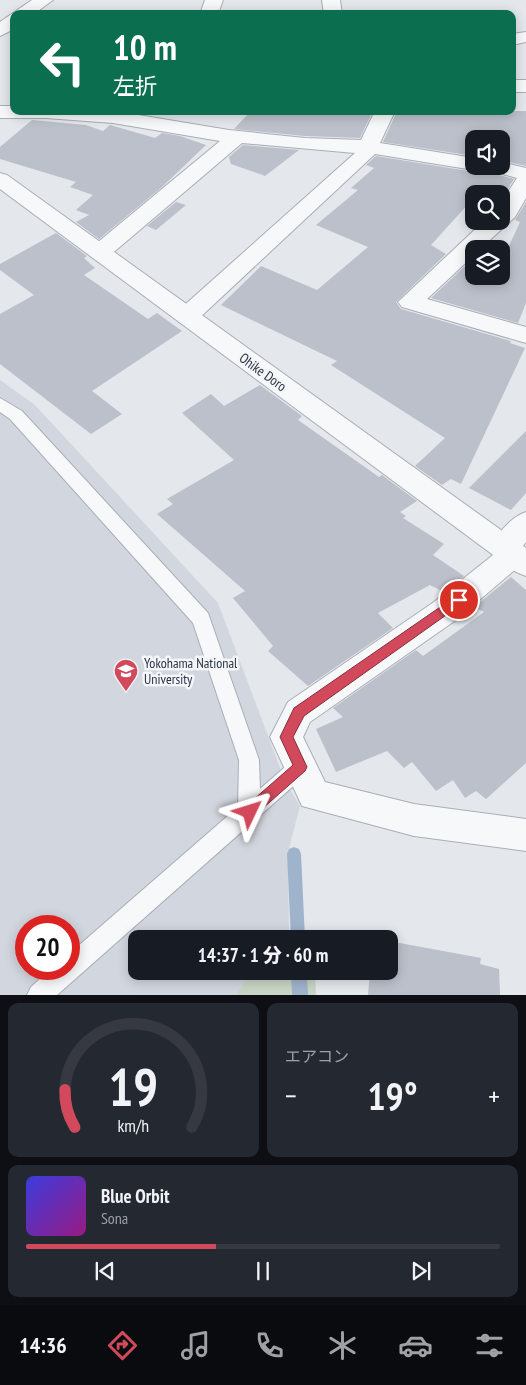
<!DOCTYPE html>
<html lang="ja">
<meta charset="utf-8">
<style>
body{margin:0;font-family:"PT Sans Narrow","Noto Sans JP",sans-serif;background:#242831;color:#f1f3f6;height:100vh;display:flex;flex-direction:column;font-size:19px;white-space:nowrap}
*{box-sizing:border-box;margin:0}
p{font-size:16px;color:#9ea1a6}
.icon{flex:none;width:28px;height:28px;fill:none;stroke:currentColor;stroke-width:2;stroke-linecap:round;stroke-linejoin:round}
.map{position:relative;height:995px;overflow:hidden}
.drawer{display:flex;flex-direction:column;gap:8px;padding:8px;background:#0d0f14;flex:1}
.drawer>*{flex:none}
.guide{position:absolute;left:10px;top:10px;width:506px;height:105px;border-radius:10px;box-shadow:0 2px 12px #0003;background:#0b6e4f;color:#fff;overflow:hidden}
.controls{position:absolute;left:465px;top:130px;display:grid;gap:10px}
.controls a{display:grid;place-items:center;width:45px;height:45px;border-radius:10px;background:#171b24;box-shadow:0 2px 12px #0003;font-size:25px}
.speed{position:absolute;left:15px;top:915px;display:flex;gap:10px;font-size:25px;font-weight:700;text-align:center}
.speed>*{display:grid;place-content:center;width:65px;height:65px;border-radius:50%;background:#171b24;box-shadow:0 2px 12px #0003;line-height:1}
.speed .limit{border:8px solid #d22;background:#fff;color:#111}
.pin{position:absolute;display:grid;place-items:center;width:42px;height:42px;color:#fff;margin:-21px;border:2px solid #fff;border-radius:50%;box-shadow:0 1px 5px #0007}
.me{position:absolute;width:55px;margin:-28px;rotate:49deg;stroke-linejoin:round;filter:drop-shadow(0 0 4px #0008)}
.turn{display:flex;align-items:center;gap:18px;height:105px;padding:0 20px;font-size:22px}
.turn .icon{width:65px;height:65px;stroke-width:2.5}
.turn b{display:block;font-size:35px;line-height:42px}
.big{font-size:38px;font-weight:800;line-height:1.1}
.drawer .tile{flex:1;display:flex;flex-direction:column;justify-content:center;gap:8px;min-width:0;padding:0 18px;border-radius:10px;background:#242831}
.drawer .dial{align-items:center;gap:0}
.dial svg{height:130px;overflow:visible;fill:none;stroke:#363941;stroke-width:7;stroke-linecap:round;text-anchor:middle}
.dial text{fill:#f1f3f6;stroke:none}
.song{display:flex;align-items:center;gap:15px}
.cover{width:60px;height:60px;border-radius:8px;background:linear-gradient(135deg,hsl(240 70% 55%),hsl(310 70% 35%))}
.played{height:5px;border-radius:2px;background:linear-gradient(90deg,#d1495b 40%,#363941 40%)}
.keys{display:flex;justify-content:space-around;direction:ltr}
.heat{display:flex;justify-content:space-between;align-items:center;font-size:28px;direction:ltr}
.drawer .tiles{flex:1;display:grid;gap:8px;grid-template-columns:1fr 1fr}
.tile:last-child{grid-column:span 2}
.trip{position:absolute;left:128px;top:930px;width:270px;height:50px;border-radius:10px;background:#171b24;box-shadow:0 2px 12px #0003;font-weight:800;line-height:50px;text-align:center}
.menu{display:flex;height:80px;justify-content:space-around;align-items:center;background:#090b0e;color:#9ea1a6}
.menu .icon{width:35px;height:35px}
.menu .active{color:#d1495b}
.menu b{font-size:22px;color:#f1f3f6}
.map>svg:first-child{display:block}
</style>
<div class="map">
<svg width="526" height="995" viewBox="0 0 526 995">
<rect width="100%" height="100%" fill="#e4e7ec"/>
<!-- built -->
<path fill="#d2d6de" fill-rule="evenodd" d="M0,380L35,405L218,603L285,781L300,806L288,852L289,939H136V971H289V995H0ZM26,926H69V969H26Z"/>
<!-- green -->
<path fill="#c9d6c5" d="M252,971H315L316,995H236Z"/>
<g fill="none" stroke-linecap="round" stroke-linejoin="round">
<!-- stream -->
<g fill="#9fb4cc" fill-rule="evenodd">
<path d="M294,847L299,849L301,854L305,939H291L287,854L289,849Z"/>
<path d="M291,971H307L308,995H292Z"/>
</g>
</g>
<!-- building -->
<g fill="#bbc0ca">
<path d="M251,111H373L360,138L305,136L234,129Z"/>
<path d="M397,111H526V166L501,160V139H474V156L383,142Z"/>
<path d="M32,120L86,125L103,131L110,125L155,138L162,133L180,136L206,145L162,187L99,239L76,222L89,215L76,210L93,195L70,187L76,182L0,159V147Z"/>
<path d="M243,145L299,150L265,176L231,164L229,157Z"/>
<path d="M376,156L474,172L481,170L514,179L501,199V194H474V204L470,202L431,245L446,254L396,302L401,309L511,341L510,343L525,348L461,484L451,479L442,485L415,466L445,438L331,365L337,361L221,305L261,266L317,290L368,247L316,225L358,190L351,188L374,168L366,165Z"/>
<path d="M176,202L186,205L156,230L147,226Z"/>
<path d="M526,202V303L518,323L431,298L467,264L474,266V276H501V263L520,222L515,220Z"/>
<path d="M56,233L87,256L84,258L95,268L84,275L148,319L157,313L182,331L92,391L122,414L91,434L0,364V314L34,295L0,270V264Z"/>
<path d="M260,385L302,416L298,420L379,477L382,475L417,501L400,512L406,516L403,518L444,544L433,555L464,576L444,592L430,585L378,613L393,628L308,686L268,651L273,646L233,598L245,591L157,514L173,504L167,499L234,460L182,413L211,394L224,406Z"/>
<path d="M526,431V493L511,510L469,488Z"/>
<path d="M511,577L526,590V763L486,799L476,791L465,798L453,780L436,791L412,762L404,768L387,751L336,772L316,729L343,717L333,708L416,650L423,656L484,612L474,607Z"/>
<path d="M389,941L481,958L480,964L499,969L500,995H368L370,971H389Z"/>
</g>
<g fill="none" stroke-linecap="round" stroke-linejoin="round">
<defs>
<path id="service" d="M0,398L22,411L208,613L259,760L260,789L293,760L300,757L307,760L310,767L307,774L57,995H27L31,987L51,969H69V954L238,807L239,760L193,623L10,419L0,412Z"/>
<g id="minor">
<path d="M32,0H53L34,14H14V29L0,36V22Z"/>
<path d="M205,0H223L218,14H200Z"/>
<path d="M322,0H340L342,14H324Z"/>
<path d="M526,32V42L512,45V34Z"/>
<rect x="512" y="80" width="14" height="12"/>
<path d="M0,106H14V111H114L229,130L305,138L361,140L375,111H395L380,143L474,158V166H501V162L526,168V198L515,217L480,249H474V255L427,299L526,327V343L402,307L398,302L484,221H501V203L517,178L481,168L474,170L375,154L195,322L187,324L179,322L175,316L179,310L355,153L242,143L108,257L100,259L92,257L89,252L92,247L220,141L113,123L46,118H0Z"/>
<path d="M526,512V542L522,547L526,558L523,563L456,620L310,722L303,737L325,782L414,804L526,819V851L414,836L302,806L270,737L288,702L434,602L493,555L490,548C497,534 511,517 526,512Z"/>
</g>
<path id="tertiary" d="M0,173L7,175L526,548V576L516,572L0,189Z"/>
</defs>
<!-- service casing -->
<use href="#service" stroke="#a9aeb7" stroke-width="2"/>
<!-- minor casing -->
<use href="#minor" stroke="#a9aeb7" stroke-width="2"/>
<!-- tertiary casing -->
<use href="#tertiary" stroke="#a9aeb7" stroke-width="2"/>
<!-- service -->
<use href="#service" fill="#f7f8fa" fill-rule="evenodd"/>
<!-- minor -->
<use href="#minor" fill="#f7f8fa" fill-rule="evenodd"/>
<!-- tertiary -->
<use href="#tertiary" fill="#f7f8fa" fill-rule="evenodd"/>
</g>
<!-- route -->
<path fill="#d1495b" stroke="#882f3b" d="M459,594L463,596L465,600L463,603L304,716L293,737L307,767L305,771L254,816L250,818L245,816L243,812L245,807L293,765L280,737L294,708Z"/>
<!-- icons -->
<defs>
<symbol id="university-pin" viewBox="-11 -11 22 30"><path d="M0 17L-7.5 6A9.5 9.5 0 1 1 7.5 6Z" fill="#d1495b" stroke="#f4f6f9"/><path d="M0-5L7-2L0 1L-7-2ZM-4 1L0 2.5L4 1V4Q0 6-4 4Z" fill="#fff"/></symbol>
</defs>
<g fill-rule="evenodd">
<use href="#university-pin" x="112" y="657" width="28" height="38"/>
</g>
<g text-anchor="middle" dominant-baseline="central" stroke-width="5" stroke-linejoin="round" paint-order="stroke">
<!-- street labels -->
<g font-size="14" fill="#2b3445" stroke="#f4f6f9">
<text transform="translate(263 372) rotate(36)">Ohike Doro</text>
</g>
<!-- poi labels -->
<g font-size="14" fill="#2b3445" stroke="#f4f6f9" text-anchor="start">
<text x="144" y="663">Yokohama National<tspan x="144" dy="16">University</tspan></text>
</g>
</g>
</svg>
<div class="controls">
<a><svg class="icon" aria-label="sound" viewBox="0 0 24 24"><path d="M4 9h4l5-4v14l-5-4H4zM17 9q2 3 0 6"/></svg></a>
<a><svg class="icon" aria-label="search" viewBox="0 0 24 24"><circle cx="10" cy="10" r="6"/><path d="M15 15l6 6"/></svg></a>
<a><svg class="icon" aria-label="layers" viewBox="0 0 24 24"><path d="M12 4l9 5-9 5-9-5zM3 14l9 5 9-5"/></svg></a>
</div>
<div class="speed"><div class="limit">20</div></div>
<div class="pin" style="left:459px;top:600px;background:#d93025"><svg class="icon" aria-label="arrive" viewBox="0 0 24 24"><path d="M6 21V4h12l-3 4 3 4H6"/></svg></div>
<svg class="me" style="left:250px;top:812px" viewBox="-20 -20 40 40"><path d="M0-17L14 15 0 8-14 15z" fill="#d1495b" stroke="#fff" stroke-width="4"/></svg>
<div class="trip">14:37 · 1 分 · 60 m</div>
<div class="guide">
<div class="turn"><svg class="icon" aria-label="left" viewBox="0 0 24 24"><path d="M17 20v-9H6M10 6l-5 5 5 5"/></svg><div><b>10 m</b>左折</div></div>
</div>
</div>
<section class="drawer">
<div class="tiles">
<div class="tile dial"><svg viewBox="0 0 100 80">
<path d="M14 69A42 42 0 1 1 86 69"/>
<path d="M14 69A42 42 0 0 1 8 46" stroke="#d1495b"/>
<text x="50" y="56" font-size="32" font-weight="700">19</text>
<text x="50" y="72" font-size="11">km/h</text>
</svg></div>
<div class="tile"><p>エアコン</p>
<div class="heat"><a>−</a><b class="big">19°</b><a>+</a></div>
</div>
<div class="tile">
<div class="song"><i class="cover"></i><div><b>Blue Orbit</b><p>Sona</p></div></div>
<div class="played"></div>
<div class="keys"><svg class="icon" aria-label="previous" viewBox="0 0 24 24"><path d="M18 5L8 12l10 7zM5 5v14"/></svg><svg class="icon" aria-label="pause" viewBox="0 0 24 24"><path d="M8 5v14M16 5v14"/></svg><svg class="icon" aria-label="next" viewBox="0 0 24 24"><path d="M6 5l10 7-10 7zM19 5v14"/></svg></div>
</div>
</div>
</section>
<nav class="menu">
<b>14:36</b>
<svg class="icon active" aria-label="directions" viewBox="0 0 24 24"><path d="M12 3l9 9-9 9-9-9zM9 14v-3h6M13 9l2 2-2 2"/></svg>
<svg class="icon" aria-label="music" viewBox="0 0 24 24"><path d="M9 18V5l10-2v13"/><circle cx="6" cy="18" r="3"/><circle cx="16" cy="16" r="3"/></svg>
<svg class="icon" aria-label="phone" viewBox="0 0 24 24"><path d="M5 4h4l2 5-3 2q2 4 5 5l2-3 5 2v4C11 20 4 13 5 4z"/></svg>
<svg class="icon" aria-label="climate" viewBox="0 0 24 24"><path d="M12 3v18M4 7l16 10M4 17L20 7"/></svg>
<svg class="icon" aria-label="car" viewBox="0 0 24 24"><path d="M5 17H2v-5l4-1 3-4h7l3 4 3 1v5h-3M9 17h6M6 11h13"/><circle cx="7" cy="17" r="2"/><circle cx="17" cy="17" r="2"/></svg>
<svg class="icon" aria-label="filters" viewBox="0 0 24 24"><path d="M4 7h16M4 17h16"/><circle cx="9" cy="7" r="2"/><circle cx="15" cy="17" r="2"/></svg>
</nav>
